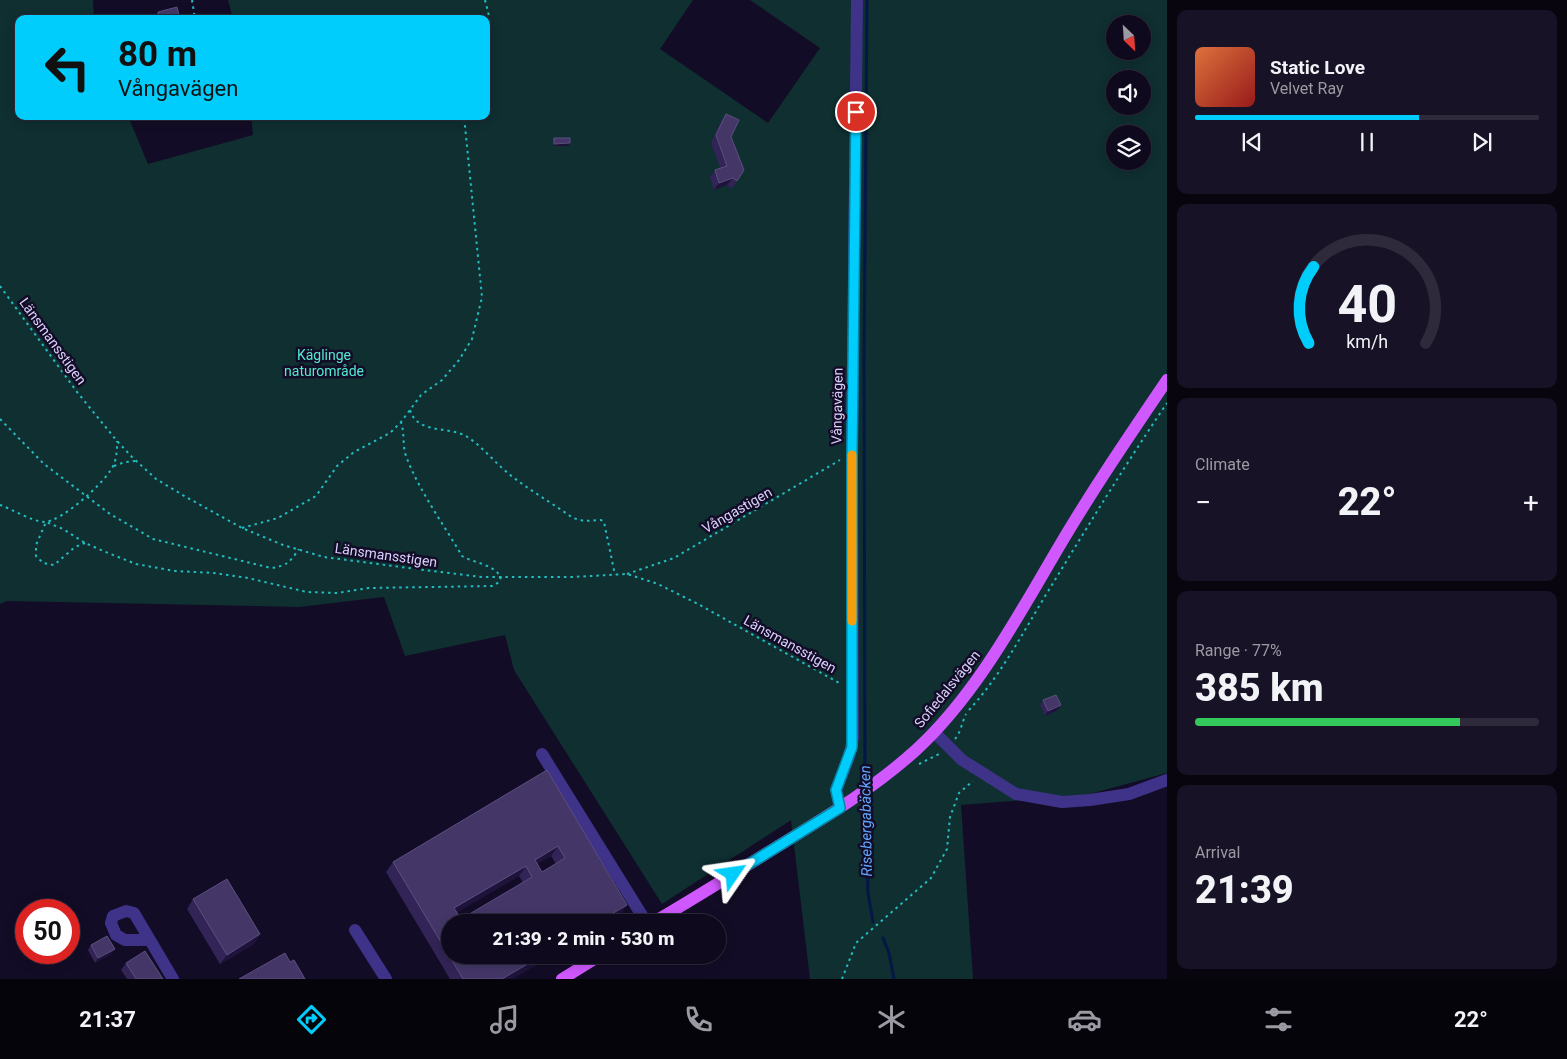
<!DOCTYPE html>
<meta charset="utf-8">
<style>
body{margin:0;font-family:Roboto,sans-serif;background:#171225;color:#f1f3f6;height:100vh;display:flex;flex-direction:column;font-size:19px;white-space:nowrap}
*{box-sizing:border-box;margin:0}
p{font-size:16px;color:#9b9aa3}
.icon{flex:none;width:28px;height:28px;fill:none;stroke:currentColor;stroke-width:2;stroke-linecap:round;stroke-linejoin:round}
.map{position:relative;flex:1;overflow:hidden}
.details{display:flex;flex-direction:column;gap:10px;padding:10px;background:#08050f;width:400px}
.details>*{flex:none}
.top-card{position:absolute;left:15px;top:15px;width:475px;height:105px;border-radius:10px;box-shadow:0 2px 12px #0003,0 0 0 1px #2e2a3b;background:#00cdfc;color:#111;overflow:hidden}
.needle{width:32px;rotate:155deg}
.buttons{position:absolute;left:1106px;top:15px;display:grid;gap:10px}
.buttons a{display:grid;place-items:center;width:45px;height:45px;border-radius:50%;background:#0e091c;box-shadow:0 2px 12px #0003,0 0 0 1px #2e2a3b;font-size:25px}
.speed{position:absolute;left:15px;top:899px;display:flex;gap:10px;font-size:25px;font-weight:700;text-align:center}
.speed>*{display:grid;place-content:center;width:65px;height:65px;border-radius:50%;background:#0e091c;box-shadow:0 2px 12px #0003,0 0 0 1px #2e2a3b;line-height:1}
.speed .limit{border:8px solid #d22;background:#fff;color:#111}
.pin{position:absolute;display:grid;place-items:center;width:42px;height:42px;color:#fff;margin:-21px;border:2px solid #fff;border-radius:50%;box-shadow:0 1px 5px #0007}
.me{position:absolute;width:55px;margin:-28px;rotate:58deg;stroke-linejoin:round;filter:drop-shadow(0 0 4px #0008)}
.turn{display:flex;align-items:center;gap:18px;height:105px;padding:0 20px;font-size:22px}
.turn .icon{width:65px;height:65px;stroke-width:2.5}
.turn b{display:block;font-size:35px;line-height:42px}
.big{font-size:38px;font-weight:800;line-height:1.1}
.details .tile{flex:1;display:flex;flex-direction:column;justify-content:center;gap:8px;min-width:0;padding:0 18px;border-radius:10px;background:#171225}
.details .dial{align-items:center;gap:0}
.dial svg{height:130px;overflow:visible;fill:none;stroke:#2e2a3b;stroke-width:7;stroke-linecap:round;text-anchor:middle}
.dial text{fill:#f1f3f6;stroke:none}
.song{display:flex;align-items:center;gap:15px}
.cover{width:60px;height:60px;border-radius:8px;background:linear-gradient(135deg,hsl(20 70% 55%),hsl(0 70% 35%))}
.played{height:5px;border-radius:2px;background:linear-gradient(90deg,#00cdfc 65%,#2e2a3b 65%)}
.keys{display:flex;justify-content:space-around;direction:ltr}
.heat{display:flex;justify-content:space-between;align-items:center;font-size:28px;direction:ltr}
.charge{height:8px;border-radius:4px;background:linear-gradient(90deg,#34c759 77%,#2e2a3b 0)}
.trip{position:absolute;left:441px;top:914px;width:285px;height:50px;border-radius:25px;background:#0e091c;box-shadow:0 2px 12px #0003,0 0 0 1px #2e2a3b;font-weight:800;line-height:50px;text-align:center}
.dock{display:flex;height:80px;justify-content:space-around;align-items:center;background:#06040b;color:#9b9aa3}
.dock .icon{width:35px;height:35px}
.dock .on{color:#00cdfc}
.dock b{font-size:22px;color:#f1f3f6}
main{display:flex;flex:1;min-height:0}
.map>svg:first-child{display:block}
</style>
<main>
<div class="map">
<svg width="1167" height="979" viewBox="0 0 1167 979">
<rect width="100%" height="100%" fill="#130c26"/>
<!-- green -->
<path fill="#0f2f31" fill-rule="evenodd" d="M0,0H93L94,19H19V116H128L148,164L253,135L251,116H486V19H233L228,0H693L660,49L768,123L820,48L750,0H1167V773L1086,795L961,805L973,979H810L791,820L662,904L514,670L505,635L405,656L384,597L299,607L7,601L0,604ZM1115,24H1142V51H1115ZM1115,79H1142V106H1115ZM1115,134H1142V161H1115Z"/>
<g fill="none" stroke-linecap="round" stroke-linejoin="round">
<!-- stream -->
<g stroke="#051746" stroke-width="3">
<path d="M865,787L864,362L867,0"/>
<path d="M865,796L868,893L873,922"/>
<path d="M883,938L889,953L894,979"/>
</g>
<!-- path -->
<g stroke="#23bdc1" stroke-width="2" stroke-dasharray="2.5 4" stroke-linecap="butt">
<path d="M192,0L195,19"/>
<path d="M485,0L489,16L486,37"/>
<path d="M0,286L77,392L117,441L132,457L156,479L186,497L242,528L283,545L324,557L424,570L482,577H572L627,574L658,584L698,604L841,684"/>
<path d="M410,410C417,434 447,426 466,436C482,446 494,462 509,474C529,490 552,503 573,518L584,521L601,520L604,522L615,575"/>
<path d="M0,419L44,464L110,514L153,539L271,568C287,566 290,562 299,549"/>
<path d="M114,466L125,462L136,461"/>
<path d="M0,505C12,509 31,521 44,522C62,522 108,480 114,464C117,456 117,449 117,441"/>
<path d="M242,528L278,518L316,496L337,466L354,452L390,433L401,422L421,395L442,380L459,360L472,339L482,297L464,116"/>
<path d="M85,543L75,547L54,565L43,563L36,556V545L46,522L63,529L85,543L108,553L136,564L175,571L214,573L248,578L307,592L337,593L369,588L493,586L499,582L501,577C493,564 474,563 462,556C444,525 418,489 406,456C402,444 405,434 401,422"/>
<path d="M627,574L674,558L840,460"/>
<path d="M969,710C1001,675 1022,634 1047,593C1086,529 1125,465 1167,403"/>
<path d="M955,739C961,732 962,722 966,714"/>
<path d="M919,764L939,754"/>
<path d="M842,979L856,943L931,878L947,849L950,817L959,793L973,781"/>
</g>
<!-- minor -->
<g stroke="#3e3389" stroke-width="12">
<path d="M934,732L962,760L1016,794L1062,802L1090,800L1129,794L1167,780"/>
<path d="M542,754L646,922"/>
<path d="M840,808L836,790L849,757L853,738L852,452L857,0"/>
<path d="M355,930L386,979"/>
<path d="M150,940H125L116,935L111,923L113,916L126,911L134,913L173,979"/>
</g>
<!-- major -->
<g stroke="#d058ff" stroke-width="12">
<path d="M654,922C695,898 735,873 775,848C824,818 873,789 916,750C975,696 1017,618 1057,550C1091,492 1129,436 1167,380"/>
<path d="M562,979L601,955"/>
</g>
</g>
<!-- wall -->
<g fill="#322456" fill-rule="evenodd">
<path d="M158,12L180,19H155L154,17Z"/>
<path d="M726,114L731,137L737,181L732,189L727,185L714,190L710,177L715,170L720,168L711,143L721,121Z"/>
<path d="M554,138L568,146H553V140Z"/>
<path d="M1043,700L1058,710L1045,716L1040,705Z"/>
<path d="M547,770L627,905L620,915L450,955H553L512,979H450L386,872L393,862ZM551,856L556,864L542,872L537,864ZM519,876L523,883L461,919L457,912Z"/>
<path d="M193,899L260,934L254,944L220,964L187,909Z"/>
<path d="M91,945L115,949L111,954L95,963L88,950Z"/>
<path d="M126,963L163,979H127L121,970Z"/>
</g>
<!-- shaded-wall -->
<g fill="#1e133b">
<path d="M570,143L568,146H553L554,144Z"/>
<path d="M733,178L727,185L714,190L719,183Z"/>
<path d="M1061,705L1058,710L1045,716L1048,711Z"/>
<path d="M558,846L551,856L528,869L535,860Z"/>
<path d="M526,866L519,876L448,918L454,908Z"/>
<path d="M627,905L620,915L607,922H598Z"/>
<path d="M260,934L254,944L220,964L227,955Z"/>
<path d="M115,949L111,954L95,963L98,958Z"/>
<path d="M543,955H553L512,979H502Z"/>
</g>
<!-- building -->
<g fill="#443768" stroke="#5c4f80" fill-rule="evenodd">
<path d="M177,7L180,19H159L158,12Z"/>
<path d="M726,114L739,120L731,137L744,170L737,181L733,178L719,183L715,170L727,166L716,135Z"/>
<path d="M554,138H570V143L554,144Z"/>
<path d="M1056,695L1061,705L1048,711L1043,700Z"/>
<path d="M547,770L627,905L598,922H450V955H543L502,979H463L393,862ZM558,846L565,858L542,872L535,860ZM526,866L532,877L461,919L454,908Z"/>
<path d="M227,879L260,934L227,955L193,899Z"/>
<path d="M107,936L115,949L98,958L91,945Z"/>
<path d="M145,951L163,979H136L126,963Z"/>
<path d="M285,953L290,962L294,960L305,979H239Z"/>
</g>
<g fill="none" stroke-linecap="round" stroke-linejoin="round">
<defs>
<path id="route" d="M733,874L840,808L836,790L852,747V452L856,112"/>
</defs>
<!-- route casing -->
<use href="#route" stroke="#0085a4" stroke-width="12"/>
<!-- route -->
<use href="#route" stroke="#00cdfc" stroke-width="9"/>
<!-- slow -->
<path stroke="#f59e0b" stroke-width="9" d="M852,455V621"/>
</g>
<g text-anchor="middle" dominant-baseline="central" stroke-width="5" stroke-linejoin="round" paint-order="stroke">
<!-- street labels -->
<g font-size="14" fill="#dbd1ff" stroke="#130c26">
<text transform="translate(53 341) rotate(54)">Länsmansstigen</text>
<text transform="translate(837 406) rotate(-89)">Vångavägen</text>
<text transform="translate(737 510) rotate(-30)">Vångastigen</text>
<text transform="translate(386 555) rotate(8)">Länsmansstigen</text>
<text transform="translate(790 644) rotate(29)">Länsmansstigen</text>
<text transform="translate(947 689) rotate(-51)">Sofiedalsvägen</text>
</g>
<!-- park labels -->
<g font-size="14" fill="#52ebd2" stroke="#130c26">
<text x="324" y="355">Käglinge<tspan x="324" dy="16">naturområde</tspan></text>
</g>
<!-- water labels -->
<g font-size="15" font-style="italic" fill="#5fa7ff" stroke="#130c26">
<text transform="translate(866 821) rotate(-91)">Risebergabäcken</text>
</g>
</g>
</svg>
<div class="buttons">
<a><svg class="needle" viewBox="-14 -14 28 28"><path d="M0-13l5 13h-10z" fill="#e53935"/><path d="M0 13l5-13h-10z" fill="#9b9aa3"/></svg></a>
<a><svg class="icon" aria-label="sound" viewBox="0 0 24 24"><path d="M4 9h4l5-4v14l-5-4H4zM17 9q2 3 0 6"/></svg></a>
<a><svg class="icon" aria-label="layers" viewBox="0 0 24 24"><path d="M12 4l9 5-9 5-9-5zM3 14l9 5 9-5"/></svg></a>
</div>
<div class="speed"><div class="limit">50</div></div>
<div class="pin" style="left:856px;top:112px;background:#d93025"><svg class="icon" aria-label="arrive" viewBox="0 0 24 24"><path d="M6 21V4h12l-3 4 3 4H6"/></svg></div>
<svg class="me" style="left:733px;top:874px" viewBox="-20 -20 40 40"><path d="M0-17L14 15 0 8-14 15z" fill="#00cdfc" stroke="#fff" stroke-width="4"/></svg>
<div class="trip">21:39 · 2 min · 530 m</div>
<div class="top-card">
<div class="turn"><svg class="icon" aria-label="left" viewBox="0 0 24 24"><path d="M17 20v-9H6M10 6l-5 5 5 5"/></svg><div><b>80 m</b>Vångavägen</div></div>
</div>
</div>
<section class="details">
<div class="tile">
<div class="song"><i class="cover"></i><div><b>Static Love</b><p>Velvet Ray</p></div></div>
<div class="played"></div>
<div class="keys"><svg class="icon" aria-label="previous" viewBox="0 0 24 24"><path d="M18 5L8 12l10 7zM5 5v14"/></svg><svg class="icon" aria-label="pause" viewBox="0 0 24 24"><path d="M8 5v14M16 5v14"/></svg><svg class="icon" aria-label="next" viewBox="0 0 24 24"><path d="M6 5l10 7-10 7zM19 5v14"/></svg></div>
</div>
<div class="tile dial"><svg viewBox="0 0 100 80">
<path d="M14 69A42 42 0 1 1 86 69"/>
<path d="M14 69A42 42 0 0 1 17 22" stroke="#00cdfc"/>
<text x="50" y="56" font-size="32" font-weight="700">40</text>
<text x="50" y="72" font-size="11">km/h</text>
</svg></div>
<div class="tile"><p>Climate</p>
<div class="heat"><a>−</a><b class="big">22°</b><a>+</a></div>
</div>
<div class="tile"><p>Range · 77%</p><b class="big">385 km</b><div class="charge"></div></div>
<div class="tile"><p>Arrival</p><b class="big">21:39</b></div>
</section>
</main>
<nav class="dock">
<b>21:37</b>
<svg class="icon on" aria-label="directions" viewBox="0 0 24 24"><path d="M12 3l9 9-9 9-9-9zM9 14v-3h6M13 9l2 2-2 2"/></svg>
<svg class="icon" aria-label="music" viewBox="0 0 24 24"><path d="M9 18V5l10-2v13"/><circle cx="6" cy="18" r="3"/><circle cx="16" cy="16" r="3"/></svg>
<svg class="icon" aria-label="phone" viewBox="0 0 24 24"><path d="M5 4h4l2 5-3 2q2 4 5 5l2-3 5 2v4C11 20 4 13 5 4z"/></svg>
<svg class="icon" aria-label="climate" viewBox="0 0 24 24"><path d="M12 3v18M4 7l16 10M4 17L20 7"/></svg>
<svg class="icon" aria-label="car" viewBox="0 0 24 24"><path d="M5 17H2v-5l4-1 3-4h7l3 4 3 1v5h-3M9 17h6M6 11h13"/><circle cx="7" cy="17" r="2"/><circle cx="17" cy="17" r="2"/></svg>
<svg class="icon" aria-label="filters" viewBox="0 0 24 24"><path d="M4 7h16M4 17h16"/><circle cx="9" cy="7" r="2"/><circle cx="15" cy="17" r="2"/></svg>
<b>22°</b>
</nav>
